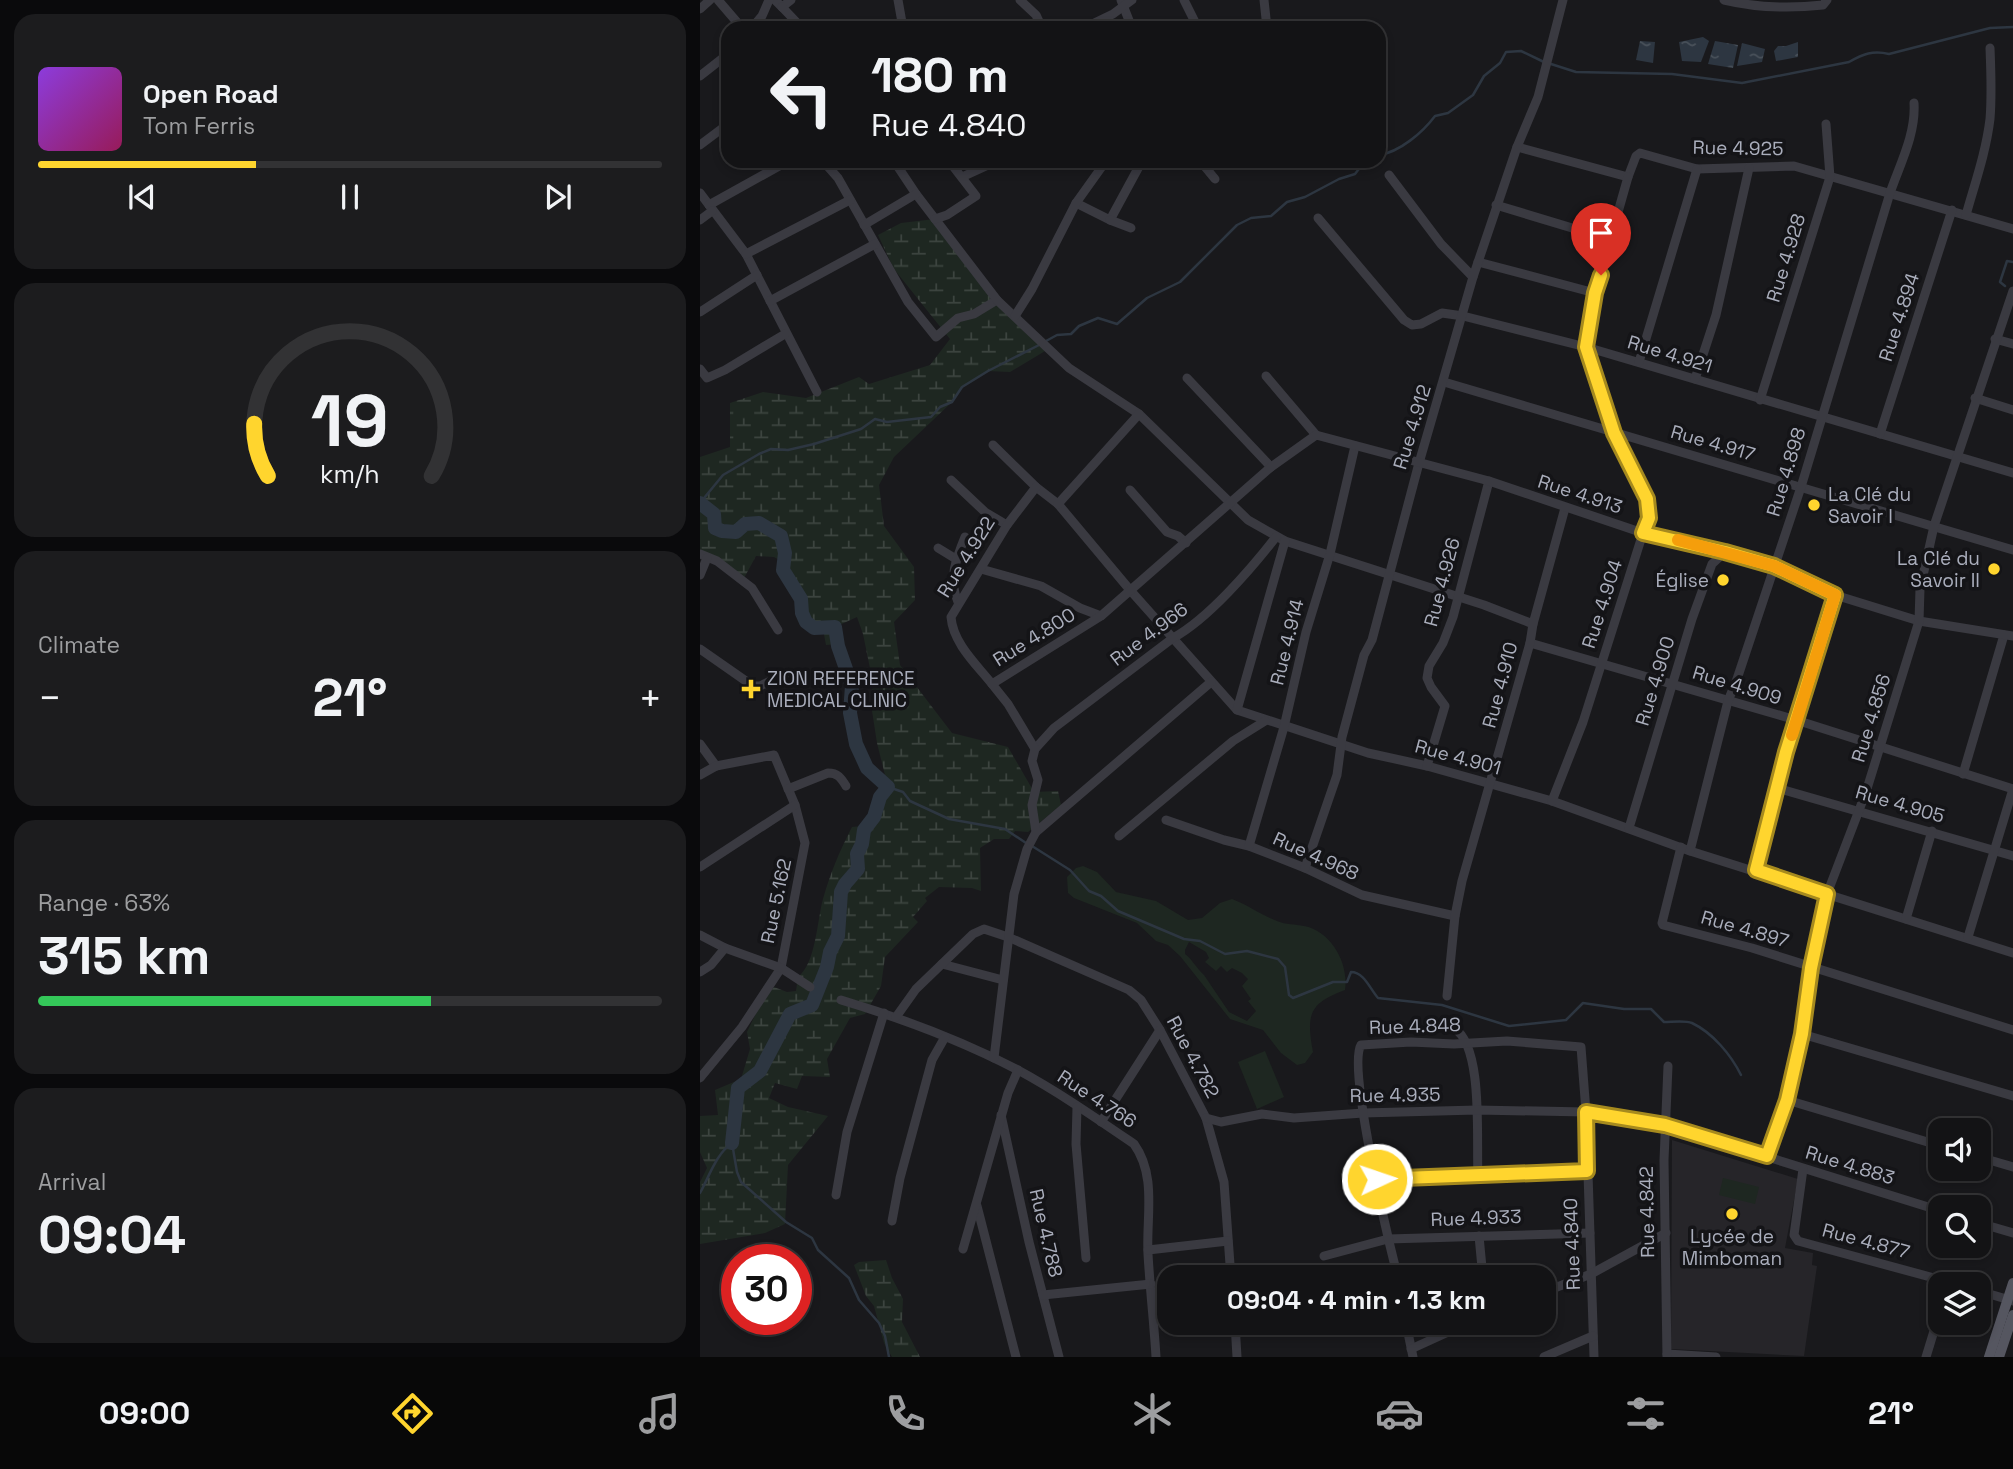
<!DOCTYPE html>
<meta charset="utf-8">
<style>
body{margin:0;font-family:"Space Grotesk",sans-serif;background:#1c1c1e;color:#f1f3f6;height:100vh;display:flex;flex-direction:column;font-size:26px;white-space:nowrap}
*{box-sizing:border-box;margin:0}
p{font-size:23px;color:#9d9ea0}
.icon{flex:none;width:38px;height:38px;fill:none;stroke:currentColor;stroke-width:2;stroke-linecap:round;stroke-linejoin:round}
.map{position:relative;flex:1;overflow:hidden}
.sheet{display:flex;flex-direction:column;gap:14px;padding:14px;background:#0a0a0c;width:700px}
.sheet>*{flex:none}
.top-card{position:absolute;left:21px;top:21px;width:665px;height:147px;border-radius:21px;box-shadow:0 4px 10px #0003,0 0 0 2px #323234;background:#131315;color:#f1f3f6;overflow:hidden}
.controls{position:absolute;left:1228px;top:1118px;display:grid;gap:14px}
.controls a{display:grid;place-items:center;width:63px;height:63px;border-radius:14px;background:#131315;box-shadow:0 4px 10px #0003,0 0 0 2px #323234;font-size:35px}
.speed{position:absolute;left:21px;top:1244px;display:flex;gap:14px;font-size:35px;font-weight:700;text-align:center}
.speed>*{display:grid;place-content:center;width:91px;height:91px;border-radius:50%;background:#131315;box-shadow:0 4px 10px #0003,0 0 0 2px #323234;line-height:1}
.speed .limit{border:10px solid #d22;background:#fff;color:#111}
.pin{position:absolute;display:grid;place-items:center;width:60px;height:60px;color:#fff;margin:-72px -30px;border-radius:50% 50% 50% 0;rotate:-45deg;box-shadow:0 0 7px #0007}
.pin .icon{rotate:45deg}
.me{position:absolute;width:77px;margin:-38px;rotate:87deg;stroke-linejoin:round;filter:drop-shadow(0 0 5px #0008)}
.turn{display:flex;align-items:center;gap:24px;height:147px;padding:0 35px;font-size:32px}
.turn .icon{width:91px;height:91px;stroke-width:2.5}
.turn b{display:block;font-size:49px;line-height:60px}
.big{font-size:52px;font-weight:600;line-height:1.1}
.sheet .widget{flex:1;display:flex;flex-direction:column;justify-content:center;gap:10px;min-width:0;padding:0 24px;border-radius:21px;background:#1c1c1e}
.sheet .dial{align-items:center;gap:0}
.dial svg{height:182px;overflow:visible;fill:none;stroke:#323234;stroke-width:7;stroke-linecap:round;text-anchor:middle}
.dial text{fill:#f1f3f6;stroke:none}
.song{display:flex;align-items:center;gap:21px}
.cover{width:84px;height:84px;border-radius:10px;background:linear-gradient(135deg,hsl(270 70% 55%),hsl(330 70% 35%))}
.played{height:7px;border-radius:4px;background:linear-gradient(90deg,#ffd52e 35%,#323234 35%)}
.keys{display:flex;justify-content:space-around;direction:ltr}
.heat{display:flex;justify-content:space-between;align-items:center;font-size:38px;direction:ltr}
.charge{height:10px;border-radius:5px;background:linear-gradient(90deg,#34c759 63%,#323234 0)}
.trip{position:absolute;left:457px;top:1265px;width:399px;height:70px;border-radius:21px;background:#131315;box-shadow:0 4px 10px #0003,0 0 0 2px #323234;font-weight:600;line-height:70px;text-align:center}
.menu{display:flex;height:112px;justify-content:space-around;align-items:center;background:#080808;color:#9d9ea0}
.menu .icon{width:49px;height:49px}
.menu .selected{color:#ffd52e}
.menu b{font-size:32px;color:#f1f3f6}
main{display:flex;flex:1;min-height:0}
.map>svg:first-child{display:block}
</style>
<main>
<section class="sheet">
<div class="widget">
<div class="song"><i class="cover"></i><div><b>Open Road</b><p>Tom Ferris</p></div></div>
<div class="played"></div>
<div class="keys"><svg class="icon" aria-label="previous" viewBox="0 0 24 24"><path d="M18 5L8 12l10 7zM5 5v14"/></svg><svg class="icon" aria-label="pause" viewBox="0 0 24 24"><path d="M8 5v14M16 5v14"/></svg><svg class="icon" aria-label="next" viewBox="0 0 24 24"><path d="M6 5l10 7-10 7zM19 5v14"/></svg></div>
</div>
<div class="widget dial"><svg viewBox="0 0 100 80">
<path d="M14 69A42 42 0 1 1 86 69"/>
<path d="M14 69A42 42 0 0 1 8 46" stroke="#ffd52e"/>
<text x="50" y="56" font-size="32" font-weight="700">19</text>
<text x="50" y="72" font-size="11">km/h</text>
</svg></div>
<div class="widget"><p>Climate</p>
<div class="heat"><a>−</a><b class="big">21°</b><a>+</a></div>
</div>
<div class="widget"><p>Range · 63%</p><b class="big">315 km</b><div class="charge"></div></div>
<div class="widget"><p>Arrival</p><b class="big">09:04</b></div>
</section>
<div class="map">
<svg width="1313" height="1357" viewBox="0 0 1313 1357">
<defs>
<pattern id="wetland-marsh" width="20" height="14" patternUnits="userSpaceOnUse" patternTransform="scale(1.75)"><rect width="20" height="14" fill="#1e2721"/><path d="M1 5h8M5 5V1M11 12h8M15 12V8" fill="none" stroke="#3c443f"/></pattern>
<pattern id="water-ripples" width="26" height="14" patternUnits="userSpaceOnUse" patternTransform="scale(1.75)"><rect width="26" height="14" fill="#2d3641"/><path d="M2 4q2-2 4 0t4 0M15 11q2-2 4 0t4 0" fill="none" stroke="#49515a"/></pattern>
</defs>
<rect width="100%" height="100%" fill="#19191c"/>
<!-- built -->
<path fill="#262529" d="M972,1140L1098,1179L1085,1248L1113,1253L1112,1265L1117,1266L1104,1356L971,1349Z"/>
<!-- green -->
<g fill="#1e2721" fill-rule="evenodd">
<path d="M383,866L397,872L416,892L456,901L488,920L502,918L520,903L532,899C548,905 561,915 577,921C586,925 595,924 604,926C631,931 649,963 645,990C609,1003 606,1015 613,1052L605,1063L597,1065L581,1053L563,1030L530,1019L480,956L468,945L456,941L437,923L374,898L368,893L367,877L376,868ZM489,942L506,952L509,958L505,962L516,971L521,966L527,972L532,968L542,973L548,979L542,986L551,999L548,1001L556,1011L547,1021L529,1012L504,975C496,968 493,960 485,954V950Z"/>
<path d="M565,1051L584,1097L557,1109L538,1062Z"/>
<path d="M1023,1178L1059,1187L1055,1204L1019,1195Z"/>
</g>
<!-- wetland -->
<g fill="url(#wetland-marsh)">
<path d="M235,219L320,321L350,348L310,372L288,371L262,387L252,402L194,457L179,485L184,526L214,567L215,600L194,622L200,665L252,733L308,747L334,792L358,791L361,805L328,832L315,831L309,839H294L280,848L281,891L272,888L239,887L225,898L227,901L213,917L218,922L185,957L181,986L165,1014L150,1018L127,1059L130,1077L102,1076L97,1089L75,1083L69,1098L88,1107L128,1116L88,1165L85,1224L65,1233L0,1244V1182L7,1168L0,1152V1116L18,1115L15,1090L41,1079L50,1049L47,1032L60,1005L74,987L87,992L96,991L98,977C116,963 117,921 123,899C130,874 140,850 152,827C168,826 172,823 176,808C178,800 184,794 188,787L177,743L171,704L173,683L163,634L157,617L135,627L137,644L126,645L123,629C117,628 111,628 107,624C101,617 103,610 102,602C99,587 83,579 83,562L74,557L56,556L43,580L0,553V457L30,447V403L63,392L106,398L159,377L169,384L230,365L250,339L194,269L178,235L201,223Z"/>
<path d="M186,1260L192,1278L203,1299L202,1322L220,1357H192L184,1343L174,1306L166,1296L154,1265L159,1262Z"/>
</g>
<!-- water -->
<g fill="url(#water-ripples)">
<path d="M1003,37L1009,41L1001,62L982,61L979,42Z"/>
<path d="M940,41L955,42L953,63L936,60Z"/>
<path d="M1015,41L1038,45L1033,68L1008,64Z"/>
<path d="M1098,42V57L1076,61L1074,51L1078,46H1086Z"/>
<path d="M1042,43L1065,49L1062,62L1037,66Z"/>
</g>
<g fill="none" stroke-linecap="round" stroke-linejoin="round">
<!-- stream -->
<g stroke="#2d3641" stroke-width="2.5">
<path d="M851,64L876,72L972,74L1042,83L1149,62C1163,54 1173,50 1189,54L1290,28L1313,27"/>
<path d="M679,155C700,152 723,132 735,116L748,113L773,95L784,76L800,63L806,52L821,51L844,62"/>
<path d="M1305,286L1300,282L1307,261L1313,262"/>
<path d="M346,341L357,335L371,334L379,326L398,318L417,324L447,298L480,282L537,225L551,218L571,216L587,202L605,197L639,179L655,174L665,161"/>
<path d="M0,503L23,475L59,454L71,449L88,450L114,444L161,429L175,419L187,422L231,417L240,407L252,402L262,387L288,371L341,344"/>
<path d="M188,787L203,792L210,801L249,819L305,829L326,843"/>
<path d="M332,846L370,870L389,891L401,896L418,911L484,939L500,941L525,954L547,951L578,959L585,967L589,995L593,998L633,982H647L651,972C664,972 670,989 678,998L742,1005L809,1026L866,1020L883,1003L924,1009H951L964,1022C972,1022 985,1020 992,1023C1013,1033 1031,1055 1041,1075"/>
<path d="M0,1193C9,1177 16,1154 32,1143L37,1172L41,1182L86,1222L112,1238L118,1250L149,1278L159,1300L179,1323L185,1336L189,1357"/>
</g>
<!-- river -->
<path stroke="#2d3641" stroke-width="14" d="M0,503L14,514L15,528L22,531L36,532L45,524L59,523L81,536L85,553L83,570L101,599L102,613L106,622L114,628L135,627L138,646L152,686L150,713L156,744L167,768L188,787L180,797L174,817L164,830L162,844L157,854L158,869L145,884L141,892L138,936L130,952L127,967L112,1005L90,1014L60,1071L38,1088L32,1143"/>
<!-- minor -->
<g stroke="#3a3a41" stroke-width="9">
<path d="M18,0L42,28"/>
<path d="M75,0L82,7L91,0"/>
<path d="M198,0L203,28"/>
<path d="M320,0L336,15L342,28"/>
<path d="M421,0L432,28"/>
<path d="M484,0L498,28"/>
<path d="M564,0L567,28"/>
<path d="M1024,0C1058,8 1088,9 1123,5L1127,0"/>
<path d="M82,7L102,28"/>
<path d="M0,9L10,0"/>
<path d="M52,28L62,16L69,0"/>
<path d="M384,28L413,14L432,0"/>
<path d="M0,76L28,54"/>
<path d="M0,145L28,124"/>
<path d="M817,147L928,177L936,156L940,153L997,169L1094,166L1313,229"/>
<path d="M123,161L138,178L208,302L236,337L258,318L274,314L297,300"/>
<path d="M194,161L216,194L297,300L369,368L439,414L548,520L585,541L784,605L833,624"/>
<path d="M496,161L501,162L515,179"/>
<path d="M689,175L741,244L773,277"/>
<path d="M262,177L297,161"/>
<path d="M0,193L46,254L117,392"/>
<path d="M376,203L410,220L442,161"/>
<path d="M9,205L88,161"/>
<path d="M796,205L912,240"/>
<path d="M1266,215C1275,183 1286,152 1290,119C1292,95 1291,72 1290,48"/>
<path d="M618,218L704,320L712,325L721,324L742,313L763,316L886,347L1313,473"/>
<path d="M235,219L247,215L276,196L249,161"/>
<path d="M0,220L12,211"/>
<path d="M410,220L431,228"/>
<path d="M164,225L216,194"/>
<path d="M46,254L150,200"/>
<path d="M778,262L895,293"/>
<path d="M70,301L175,244"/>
<path d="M0,312L57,275"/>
<path d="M315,316L332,289L376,203L406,161"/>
<path d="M1295,339L1313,344"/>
<path d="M939,362L997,169"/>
<path d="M0,369L7,378L25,370L85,334"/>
<path d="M566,376L616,435"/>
<path d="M487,378L571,467"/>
<path d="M995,379L1016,315L1049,168"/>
<path d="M744,382L1313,550"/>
<path d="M1275,398L1313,410"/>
<path d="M1060,400L1130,177L1126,124"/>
<path d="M1180,434L1252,210"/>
<path d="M293,445L336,487L358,504L430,590L537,710L668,753L727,766L852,801L990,851L1313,953"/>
<path d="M251,480L285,512L307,525"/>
<path d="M430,490L467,532L478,536L486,543"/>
<path d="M358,504L439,414"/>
<path d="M238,548L256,559"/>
<path d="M0,554L17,561L52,588L78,630"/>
<path d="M281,569L341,586L380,608L401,616"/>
<path d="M0,575L7,558"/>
<path d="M258,602C248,579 256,559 265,537"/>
<path d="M830,643L1096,720L1313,789"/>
<path d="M0,649L53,686H60L87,673"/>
<path d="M292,684C276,664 253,643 251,617L307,525L336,487"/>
<path d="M537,710L585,541"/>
<path d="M0,744L16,766"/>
<path d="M335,749L354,728L473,638C508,619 551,569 576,537"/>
<path d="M727,766L745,706L731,687L727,678L729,666L743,643L753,617L789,481"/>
<path d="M1263,774L1304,635"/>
<path d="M0,775L16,766L74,755L95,805L105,843L81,968L42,1027L0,1078"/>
<path d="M1077,788L1313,856"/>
<path d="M88,789L128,773C138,773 141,778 146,786"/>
<path d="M852,801L883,722L943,533L949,518L947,499L914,433L886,347L895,293L928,177"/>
<path d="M466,820L524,840L549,846L605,868L662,895L755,916"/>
<path d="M929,828L992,619L1012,564L1025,552"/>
<path d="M336,832L511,682"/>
<path d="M419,836L533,741L565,721"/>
<path d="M549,846L584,727L606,632L630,554L655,446"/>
<path d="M981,847L962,923L963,925L1052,948L1313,1030"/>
<path d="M990,851L1028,701L1037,679L1101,487L1190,193C1200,164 1216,134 1214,103"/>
<path d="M0,867L95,805"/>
<path d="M605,868L637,775L642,737L664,655L672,640L719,463L773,277L817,147L838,97L863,0"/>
<path d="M1056,870L1086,752L1135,595"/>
<path d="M1206,919L1232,831"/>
<path d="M0,935L25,948L81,968L110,987"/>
<path d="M1268,937L1313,789"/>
<path d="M242,964L303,980"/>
<path d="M0,972L11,965L25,948"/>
<path d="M747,996L755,916L762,881L830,643L833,624L865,508"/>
<path d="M141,1000C201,1018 260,1040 316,1069C357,1091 396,1118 434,1144C457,1176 446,1217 448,1254C450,1289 454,1323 456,1357"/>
<path d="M196,1017L216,989L273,934L284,929L308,937L429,990L441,1000L460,1030L506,1118L524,1182L531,1278"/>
<path d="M754,1028C784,1047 776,1140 778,1174"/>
<path d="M1102,1034L1313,1096"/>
<path d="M294,1058L314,894L327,849L336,832L332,805L338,780L332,761L335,749L308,704L292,684L401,616L571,467L616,435L789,481L943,533L1025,552L1074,566L1135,595L1219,621L1313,636"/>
<path d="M1087,1100L1241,1146"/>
<path d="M377,1107L376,1144L386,1258"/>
<path d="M301,1115L329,1242L359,1357"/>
<path d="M506,1118L521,1122L562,1114L594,1118L663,1113L777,1110L886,1112L965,1125L1241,1211"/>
<path d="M401,1122L460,1030"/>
<path d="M1067,1156L1087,1100L1102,1034L1111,968L1127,894L1166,792L1219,621L1220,589L1234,526L1313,291"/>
<path d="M1279,1157L1313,1167"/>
<path d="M1103,1169L1094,1235L1098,1241L1256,1284"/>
<path d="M677,1179L887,1171"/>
<path d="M136,1195L147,1132L184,1013"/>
<path d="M277,1206L316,1357"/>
<path d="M192,1221L200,1178L232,1060L245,1037"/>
<path d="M1279,1223L1313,1233"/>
<path d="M779,1236L783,1278"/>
<path d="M263,1249L308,1093L318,1070"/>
<path d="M448,1250L528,1241"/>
<path d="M624,1256L688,1239L890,1233"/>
<path d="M698,1278C689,1243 647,1067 661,1045L711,1042L754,1044L807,1041L881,1047L886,1112L894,1357"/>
<path d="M1279,1291L1313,1301"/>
<path d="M844,1292L891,1274L966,1233"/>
<path d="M343,1295L451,1284"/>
<path d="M535,1323L537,1357"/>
<path d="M706,1323L713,1357"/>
<path d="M711,1349L768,1323"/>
<path d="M967,1354L1016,1357"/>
<path d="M844,1357L893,1336"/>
<path d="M967,1357L964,1160L968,1066"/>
<path d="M1226,1357L1241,1308"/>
</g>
<!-- major -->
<g stroke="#555660" stroke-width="10">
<path d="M1289,1357L1313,1283"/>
<path d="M1299,1357L1313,1315"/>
</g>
</g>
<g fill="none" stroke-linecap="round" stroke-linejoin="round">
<defs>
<path id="route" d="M677,1179L887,1171L886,1112L965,1125L1067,1156L1087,1100L1102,1034L1111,968L1127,894L1056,870L1086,752L1135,595L1074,566L1025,552L943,533L949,518L947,499L914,433L886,347L895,293L901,275"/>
</defs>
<!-- route casing -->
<use href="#route" stroke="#a68a1e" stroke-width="18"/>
<!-- route -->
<use href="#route" stroke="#ffd52e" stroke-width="12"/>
<!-- slow -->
<path stroke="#f59e0b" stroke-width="12" d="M978,540L1074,566L1135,595L1092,735"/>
</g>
<!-- markers -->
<g fill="#ffd52e" stroke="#141417" stroke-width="2.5">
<circle cx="1114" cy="505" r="7"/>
<circle cx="1294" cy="569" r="7"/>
<circle cx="1023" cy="580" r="7"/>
<path d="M47.5 678.5h7v7h7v7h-7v7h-7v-7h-7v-7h7z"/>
<circle cx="1032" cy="1214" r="7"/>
</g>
<g text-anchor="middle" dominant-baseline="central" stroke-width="7" stroke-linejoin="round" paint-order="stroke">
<!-- street labels -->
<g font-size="19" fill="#aaaebc" stroke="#141417">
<text transform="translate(1038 148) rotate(1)">Rue 4.925</text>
<text transform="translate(1086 258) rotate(-73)">Rue 4.928</text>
<text transform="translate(1199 317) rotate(-72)">Rue 4.894</text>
<text transform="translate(970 354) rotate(17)">Rue 4.921</text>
<text transform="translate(712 427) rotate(-73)">Rue 4.912</text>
<text transform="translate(1013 443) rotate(16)">Rue 4.917</text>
<text transform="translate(1086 472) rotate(-73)">Rue 4.898</text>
<text transform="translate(880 494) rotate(18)">Rue 4.913</text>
<text transform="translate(266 557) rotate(-58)">Rue 4.922</text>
<text transform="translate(742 582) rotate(-75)">Rue 4.926</text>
<text transform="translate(902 604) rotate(-72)">Rue 4.904</text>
<text transform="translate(449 634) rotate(-37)">Rue 4.966</text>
<text transform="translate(334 637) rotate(-32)">Rue 4.800</text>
<text transform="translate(587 642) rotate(-76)">Rue 4.914</text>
<text transform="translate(955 681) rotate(-73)">Rue 4.900</text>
<text transform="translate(800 685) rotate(-75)">Rue 4.910</text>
<text transform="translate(1037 685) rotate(17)">Rue 4.909</text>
<text transform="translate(1171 718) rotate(-73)">Rue 4.856</text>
<text transform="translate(758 757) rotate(15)">Rue 4.901</text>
<text transform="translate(1200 804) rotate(16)">Rue 4.905</text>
<text transform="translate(616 856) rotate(24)">Rue 4.968</text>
<text transform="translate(76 901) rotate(-78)">Rue 5.162</text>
<text transform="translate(1045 929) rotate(16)">Rue 4.897</text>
<text transform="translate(715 1026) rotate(-2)">Rue 4.848</text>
<text transform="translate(493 1057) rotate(62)">Rue 4.782</text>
<text transform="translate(695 1095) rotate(-1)">Rue 4.935</text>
<text transform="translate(397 1099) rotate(33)">Rue 4.766</text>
<text transform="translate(1150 1165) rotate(17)">Rue 4.883</text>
<text transform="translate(947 1212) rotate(-91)">Rue 4.842</text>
<text transform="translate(776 1218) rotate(-2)">Rue 4.933</text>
<text transform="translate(346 1233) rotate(77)">Rue 4.788</text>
<text transform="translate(1166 1241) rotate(15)">Rue 4.877</text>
<text transform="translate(872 1244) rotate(-92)">Rue 4.840</text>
</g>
<!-- poi labels -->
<g font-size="19" fill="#aaaebc" stroke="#141417" text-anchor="start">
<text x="1128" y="494">La Clé du<tspan x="1128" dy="22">Savoir I</tspan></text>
<text x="1280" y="558" text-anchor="end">La Clé du<tspan x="1280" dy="22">Savoir II</tspan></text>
<text x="1009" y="580" text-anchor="end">Église</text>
<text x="67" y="678">ZION REFERENCE<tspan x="67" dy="22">MEDICAL CLINIC</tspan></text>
<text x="1032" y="1236" text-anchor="middle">Lycée de<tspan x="1032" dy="22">Mimboman</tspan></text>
</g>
</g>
</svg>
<div class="controls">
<a><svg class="icon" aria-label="sound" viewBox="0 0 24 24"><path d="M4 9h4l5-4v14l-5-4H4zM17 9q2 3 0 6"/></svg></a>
<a><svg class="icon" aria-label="search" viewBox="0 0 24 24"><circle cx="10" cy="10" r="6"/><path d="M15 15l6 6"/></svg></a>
<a><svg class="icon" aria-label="layers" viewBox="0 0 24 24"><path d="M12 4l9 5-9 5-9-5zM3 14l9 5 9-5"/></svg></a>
</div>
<div class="speed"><div class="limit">30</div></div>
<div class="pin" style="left:901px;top:275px;background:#d93025"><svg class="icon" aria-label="arrive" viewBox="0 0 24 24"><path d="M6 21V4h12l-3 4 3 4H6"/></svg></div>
<svg class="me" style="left:677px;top:1179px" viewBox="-20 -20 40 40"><circle r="17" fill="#ffd52e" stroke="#fff" stroke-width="3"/><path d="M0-11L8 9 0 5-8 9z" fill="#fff"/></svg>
<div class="trip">09:04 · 4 min · 1.3 km</div>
<div class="top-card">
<div class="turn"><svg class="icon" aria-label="left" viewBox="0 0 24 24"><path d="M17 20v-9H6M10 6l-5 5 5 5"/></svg><div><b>180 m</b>Rue 4.840</div></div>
</div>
</div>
</main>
<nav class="menu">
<b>09:00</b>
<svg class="icon selected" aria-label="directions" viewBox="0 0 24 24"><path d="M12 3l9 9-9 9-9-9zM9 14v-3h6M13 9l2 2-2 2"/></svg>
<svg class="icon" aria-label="music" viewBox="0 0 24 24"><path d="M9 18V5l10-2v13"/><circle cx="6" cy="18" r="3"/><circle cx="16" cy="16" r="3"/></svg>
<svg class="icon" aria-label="phone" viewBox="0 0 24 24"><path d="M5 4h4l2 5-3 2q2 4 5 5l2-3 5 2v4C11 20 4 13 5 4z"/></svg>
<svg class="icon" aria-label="climate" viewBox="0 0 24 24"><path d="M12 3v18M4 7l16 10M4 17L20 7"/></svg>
<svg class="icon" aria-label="car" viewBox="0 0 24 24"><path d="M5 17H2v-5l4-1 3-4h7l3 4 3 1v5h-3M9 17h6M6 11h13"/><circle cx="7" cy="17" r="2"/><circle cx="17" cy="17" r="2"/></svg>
<svg class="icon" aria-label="filters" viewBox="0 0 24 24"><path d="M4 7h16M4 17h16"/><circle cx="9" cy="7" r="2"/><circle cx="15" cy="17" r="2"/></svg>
<b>21°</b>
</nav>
